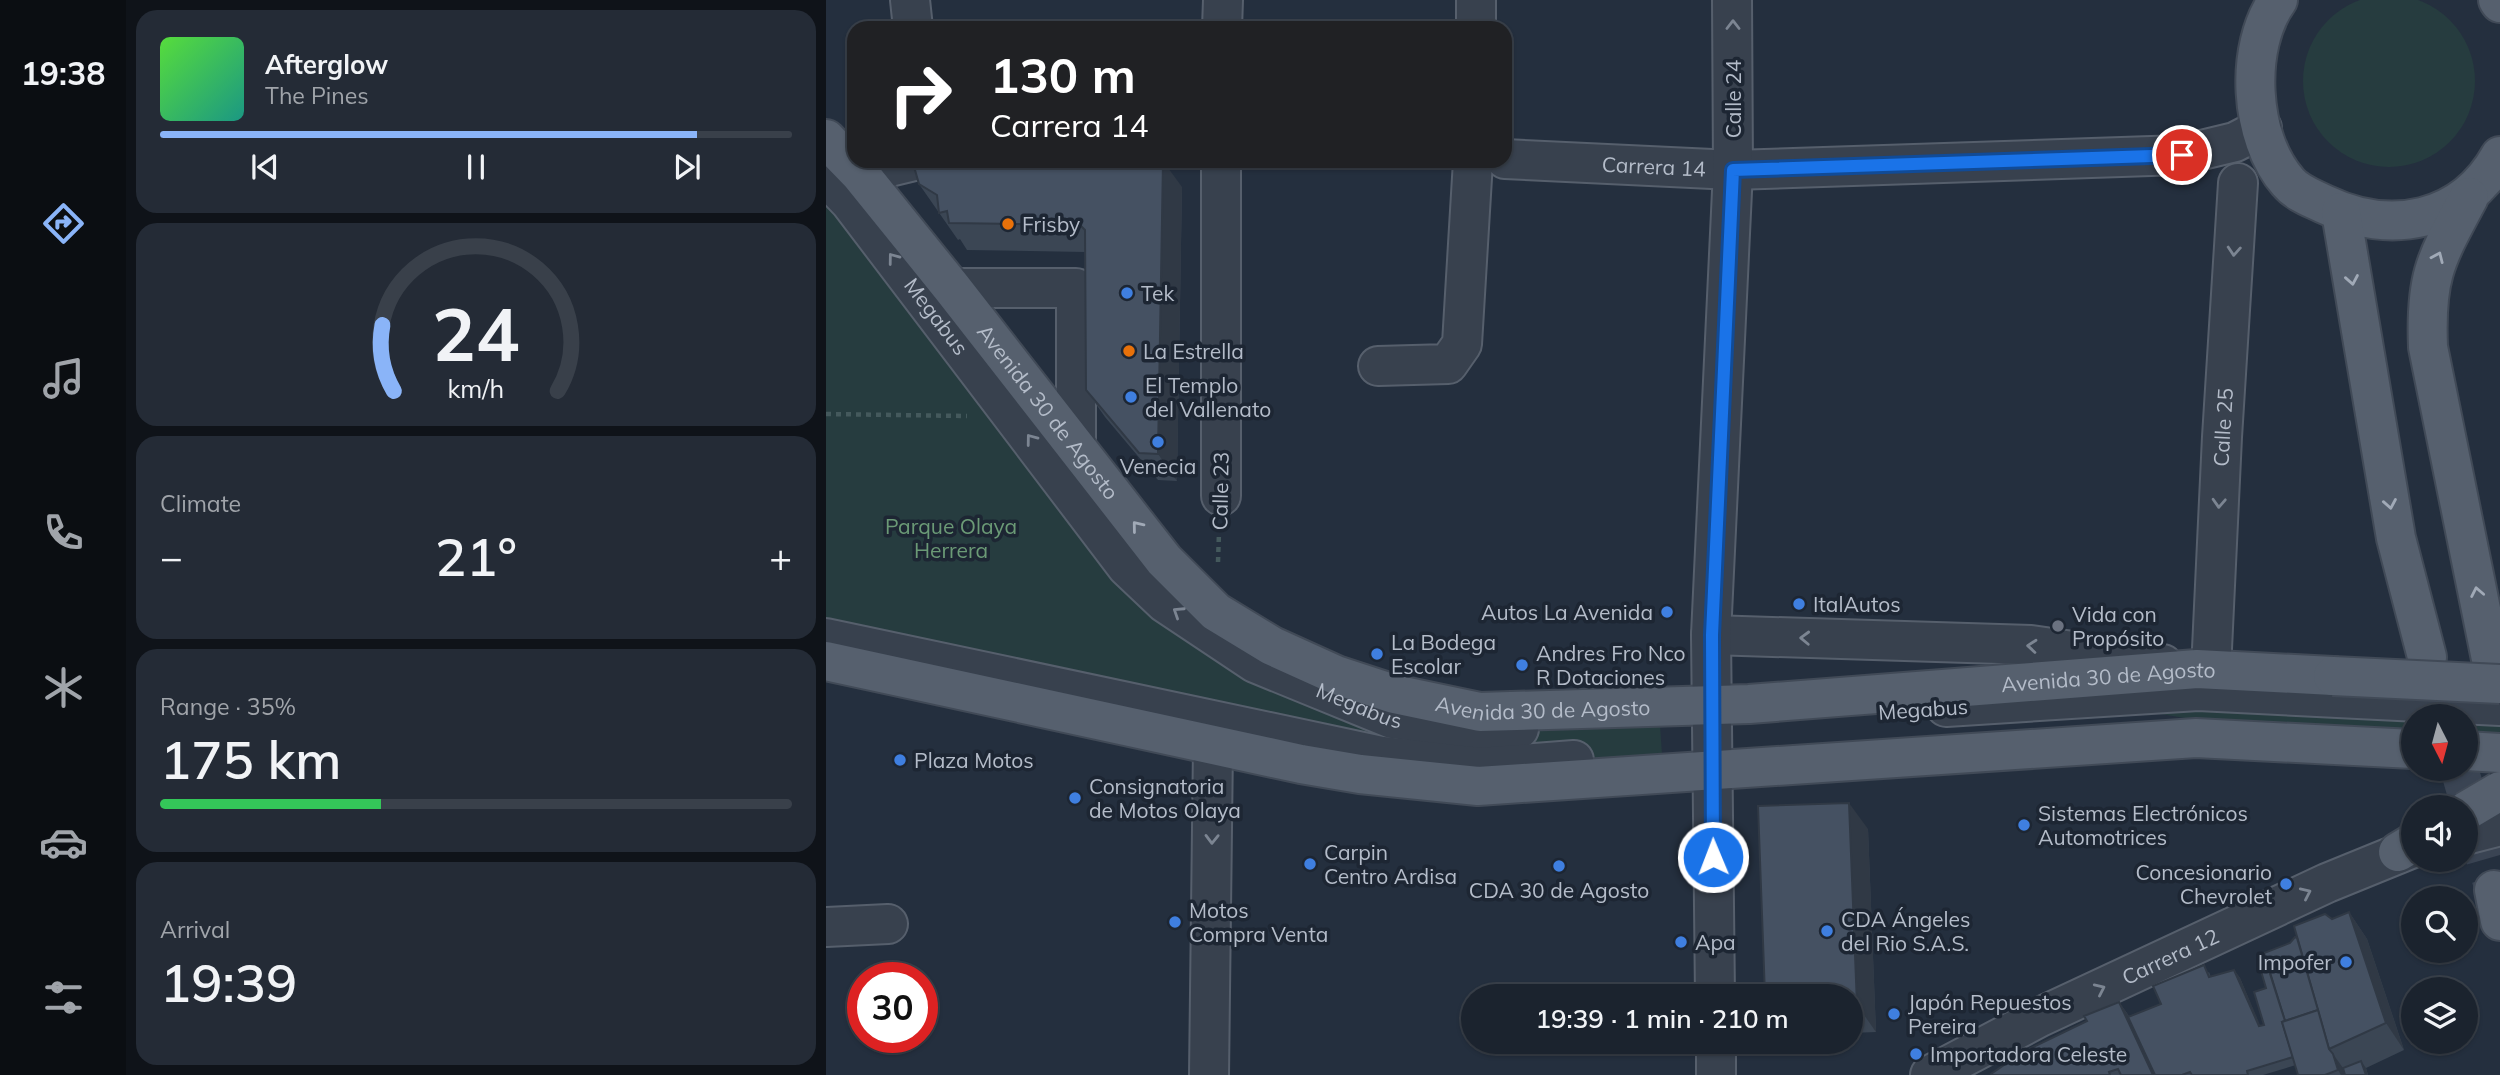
<!DOCTYPE html>
<meta charset="utf-8">
<style>
body{margin:0;font-family:Mulish,sans-serif;background:#242b36;color:#f1f3f6;height:100vh;display:flex;flex-direction:column;font-size:26px;white-space:nowrap}
*{box-sizing:border-box;margin:0}
p{font-size:23px;color:#a0a4aa}
.icon{flex:none;width:38px;height:38px;fill:none;stroke:currentColor;stroke-width:2;stroke-linecap:round;stroke-linejoin:round}
.map{position:relative;flex:1;overflow:hidden}
.sheet{display:flex;flex-direction:column;gap:10px;padding:10px;background:#0f1319;width:700px}
.sheet>*{flex:none}
.hud{position:absolute;left:21px;top:21px;width:665px;height:147px;border-radius:21px;box-shadow:0 2px 5px #0004,0 0 0 2px #39404a;background:#202124;color:#fff;overflow:hidden}
.needle{width:46px;rotate:174deg}
.fabs{position:absolute;left:1575px;top:704px;display:grid;gap:14px}
.fabs a{display:grid;place-items:center;width:77px;height:77px;border-radius:50%;background:#1b232e;box-shadow:0 2px 5px #0004,0 0 0 2px #39404a;font-size:35px}
.speed{position:absolute;left:21px;top:962px;display:flex;gap:14px;font-size:35px;font-weight:700;text-align:center}
.speed>*{display:grid;place-content:center;width:91px;height:91px;border-radius:50%;background:#1b232e;box-shadow:0 2px 5px #0004,0 0 0 2px #39404a;line-height:1}
.speed .limit{border:10px solid #d22;background:#fff;color:#111}
.pin{position:absolute;display:grid;place-items:center;width:60px;height:60px;color:#fff;margin:-30px;border:4px solid #fff;border-radius:50%;box-shadow:0 2px 7px #0007}
.me{position:absolute;width:77px;margin:-38px;rotate:359deg;stroke-linejoin:round;filter:drop-shadow(0 0 5px #0008)}
.turn{display:flex;align-items:center;gap:24px;height:147px;padding:0 28px;font-size:32px}
.turn .icon{width:91px;height:91px;stroke-width:2.5}
.turn b{display:block;font-size:49px;line-height:60px}
.big{font-size:52px;font-weight:600;line-height:1.1}
.sheet .card{flex:1;display:flex;flex-direction:column;justify-content:center;gap:10px;min-width:0;padding:0 24px;border-radius:21px;background:#242b36}
.sheet .dial{align-items:center;gap:0}
.dial svg{height:182px;overflow:visible;fill:none;stroke:#39404a;stroke-width:7;stroke-linecap:round;text-anchor:middle}
.dial text{fill:#f1f3f6;stroke:none}
.song{display:flex;align-items:center;gap:21px}
.cover{width:84px;height:84px;border-radius:10px;background:linear-gradient(135deg,hsl(110 70% 55%),hsl(170 70% 35%))}
.played{height:7px;border-radius:4px;background:linear-gradient(90deg,#8ab4f8 85%,#39404a 85%)}
.keys{display:flex;justify-content:space-around;direction:ltr}
.heat{display:flex;justify-content:space-between;align-items:center;font-size:38px;direction:ltr}
.charge{height:10px;border-radius:5px;background:linear-gradient(90deg,#34c759 35%,#39404a 0)}
.trip{position:absolute;left:635px;top:984px;width:402px;height:70px;border-radius:35px;background:#1b232e;box-shadow:0 2px 5px #0004,0 0 0 2px #39404a;font-weight:600;line-height:70px;text-align:center}
main{display:flex;flex:1;min-height:0}
.menu{display:flex;flex-direction:column;width:126px;justify-content:space-around;align-items:center;background:#0b0e12;color:#a0a4aa}
.menu .icon{width:49px;height:49px}
.menu .current{color:#8ab4f8}
.menu b{font-size:32px;color:#f1f3f6}
.map>svg:first-child{display:block}
</style>
<main>
<nav class="menu">
<b>19:38</b>
<svg class="icon current" aria-label="directions" viewBox="0 0 24 24"><path d="M12 3l9 9-9 9-9-9zM9 14v-3h6M13 9l2 2-2 2"/></svg>
<svg class="icon" aria-label="music" viewBox="0 0 24 24"><path d="M9 18V5l10-2v13"/><circle cx="6" cy="18" r="3"/><circle cx="16" cy="16" r="3"/></svg>
<svg class="icon" aria-label="phone" viewBox="0 0 24 24"><path d="M5 4h4l2 5-3 2q2 4 5 5l2-3 5 2v4C11 20 4 13 5 4z"/></svg>
<svg class="icon" aria-label="climate" viewBox="0 0 24 24"><path d="M12 3v18M4 7l16 10M4 17L20 7"/></svg>
<svg class="icon" aria-label="car" viewBox="0 0 24 24"><path d="M5 17H2v-5l4-1 3-4h7l3 4 3 1v5h-3M9 17h6M6 11h13"/><circle cx="7" cy="17" r="2"/><circle cx="17" cy="17" r="2"/></svg>
<svg class="icon" aria-label="filters" viewBox="0 0 24 24"><path d="M4 7h16M4 17h16"/><circle cx="9" cy="7" r="2"/><circle cx="15" cy="17" r="2"/></svg>
</nav>
<section class="sheet">
<div class="card">
<div class="song"><i class="cover"></i><div><b>Afterglow</b><p>The Pines</p></div></div>
<div class="played"></div>
<div class="keys"><svg class="icon" aria-label="previous" viewBox="0 0 24 24"><path d="M18 5L8 12l10 7zM5 5v14"/></svg><svg class="icon" aria-label="pause" viewBox="0 0 24 24"><path d="M8 5v14M16 5v14"/></svg><svg class="icon" aria-label="next" viewBox="0 0 24 24"><path d="M6 5l10 7-10 7zM19 5v14"/></svg></div>
</div>
<div class="card dial"><svg viewBox="0 0 100 80">
<path d="M14 69A42 42 0 1 1 86 69"/>
<path d="M14 69A42 42 0 0 1 9 40" stroke="#8ab4f8"/>
<text x="50" y="56" font-size="32" font-weight="700">24</text>
<text x="50" y="72" font-size="11">km/h</text>
</svg></div>
<div class="card"><p>Climate</p>
<div class="heat"><a>−</a><b class="big">21°</b><a>+</a></div>
</div>
<div class="card"><p>Range · 35%</p><b class="big">175 km</b><div class="charge"></div></div>
<div class="card"><p>Arrival</p><b class="big">19:39</b></div>
</section>
<div class="map">
<svg width="1674" height="1075" viewBox="0 0 1674 1075">
<rect width="100%" height="100%" fill="#242f3e"/>
<!-- green -->
<g fill="#263c3f">
<circle cx="1563" cy="81" r="86"/>
<path d="M0,177L429,663L834,725L836,755L653,767L0,638Z"/>
<path d="M1674,706V736L1640,734V716H1587V732L1371,720L1304,709Z"/>
</g>
<g fill="none" stroke-linecap="round" stroke-linejoin="round">
<!-- major-tunnel -->
<path stroke="#3a4453" stroke-width="38" stroke-dasharray="38 19" stroke-linecap="butt" d="M1633,768L1668,890"/>
<defs>
<g id="minor">
<path d="M84,0L87,28"/>
<path d="M396,28L397,0"/>
<path d="M650,28V0"/>
<path id="s1" d="M679,159L907,170L1355,155L1409,142L1436,128"/>
<path d="M34,174L88,161"/>
<path id="s2" d="M0,177L24,202L301,567L339,603L429,663L566,719L654,731L693,729"/>
<path d="M126,288H250V450"/>
<path d="M552,366L622,364L636,344L647,161"/>
<path d="M395,496V161"/>
<path d="M885,635L1205,645L1337,664"/>
<path d="M0,638L556,756L653,767L748,760"/>
<path id="s3" d="M1385,670L1396,437L1412,183"/>
<path d="M1120,707L1372,691L1674,706"/>
<path d="M0,927L62,924"/>
<path d="M889,996L885,635L907,170L906,0"/>
<path d="M890,1041V1075"/>
<path d="M383,1075L387,746"/>
<path id="s4" d="M1104,1075L1214,1017L1501,883L1587,848"/>
</g>
<g id="major">
<path d="M1452,0C1418,47 1423,138 1462,182C1471,193 1486,198 1498,204C1565,236 1637,222 1674,156"/>
<path d="M1672,0L1674,3"/>
<path id="s5" d="M0,139L34,174L126,288L338,560L390,612L446,646L510,675L568,694L654,712L923,704L1371,669L1507,676"/>
<path d="M1643,197C1610,259 1599,275 1602,347L1665,659"/>
<path d="M1515,212L1570,538L1601,657"/>
<path d="M0,661L475,764L534,774L652,786L1370,738L1587,749"/>
<path d="M1640,751L1674,753"/>
<path d="M1572,852L1587,843"/>
<path d="M1668,890L1674,921"/>
</g>
</defs>
<!-- minor casing -->
<use href="#minor" stroke="#565f6c" stroke-width="42"/>
<!-- major casing -->
<use href="#major" stroke="#414a57" stroke-width="42"/>
<!-- path -->
<g stroke="#44595c" stroke-width="4.5" stroke-dasharray="5 5" stroke-linecap="butt">
<path d="M0,414L141,416"/>
<path d="M392,562L393,532"/>
</g>
<!-- minor -->
<use href="#minor" stroke="#38414e" stroke-width="38"/>
<!-- major -->
<use href="#major" stroke="#56606e" stroke-width="38"/>
<defs>
<path id="minor-bridge" d="M1640,835L1674,826"/>
<g id="major-bridge">
<path d="M1507,676L1674,684"/>
<path d="M1640,811L1674,791"/>
</g>
</defs>
<!-- minor-bridge casing -->
<use href="#minor-bridge" stroke="#565f6c" stroke-width="42" stroke-linecap="butt"/>
<!-- major-bridge casing -->
<use href="#major-bridge" stroke="#414a57" stroke-width="42" stroke-linecap="butt"/>
<!-- minor-bridge -->
<use href="#minor-bridge" stroke="#38414e" stroke-width="38"/>
<!-- major-bridge -->
<use href="#major-bridge" stroke="#56606e" stroke-width="38"/>
</g>
<!-- wall -->
<g fill="#3b4654">
<path d="M93,184L356,187L351,481L332,480L279,417L260,390L259,252L141,250L134,239L132,240Z"/>
<path d="M1042,829L1050,1032L1026,1033V996Z"/>
<path d="M1523,912L1541,939L1578,1050L1540,1068L1542,1075H1472L1470,1065L1437,1075H1166L1293,1002L1303,1016L1335,1004L1383,972L1385,977L1408,970L1414,978L1434,1026L1438,1025L1440,988L1439,959L1464,943L1471,938L1506,919Z"/>
</g>
<!-- shaded-wall -->
<g fill="#303945">
<path d="M337,161L356,187L351,481L332,454Z"/>
<path d="M1023,803L1042,829L1050,1032L1031,1005Z"/>
<path d="M1523,912L1541,939L1578,1050L1560,1023Z"/>
<path d="M1408,970L1414,978L1438,1034L1433,1026Z"/>
<path d="M1293,1002L1303,1016L1331,1075H1327Z"/>
<path d="M1507,1054L1522,1075H1515L1512,1070Z"/>
<path d="M1535,1061L1540,1068L1542,1075H1540Z"/>
</g>
<!-- building -->
<g fill="#455162" stroke="#303945" stroke-width="2">
<path d="M88,161H337L332,454L313,453L260,390L259,230L254,225L123,223L121,211L113,213L111,195L93,184L87,163Z"/>
<path d="M1023,803L1031,1005H1026V996H939L932,806Z"/>
<path d="M1523,912L1560,1023L1503,1049L1468,926L1499,914L1506,919Z"/>
<path d="M1469,937L1471,938L1492,1010L1459,1021L1438,953L1464,943Z"/>
<path d="M1439,958L1459,1021L1456,1022L1467,1057L1421,1071L1422,1075H1366L1364,1072L1356,1075H1329L1302,1017L1335,1004L1327,986L1378,965L1383,977L1408,970L1433,1026L1438,1025L1428,992L1440,988L1432,961Z"/>
<path d="M1293,1002L1327,1075H1295L1292,1069L1283,1072L1284,1075H1166L1165,1074L1197,1052L1261,1021L1258,1016Z"/>
<path d="M1492,1010L1503,1049L1507,1054L1512,1070L1499,1075H1472L1456,1022Z"/>
<path d="M1535,1061L1540,1075H1519L1517,1068Z"/>
</g>
<!-- one-way arrows -->
<defs><path id="oneway-chevron" d="M-2-3.5L2.5 0L-2 3.5" fill="none" stroke-width="1.6" stroke-linecap="round" stroke-linejoin="round" transform="scale(1.75)"/></defs>
<g stroke="#7c8592">
<use href="#oneway-chevron" transform="translate(907 25) rotate(-90)"/>
<use href="#oneway-chevron" transform="translate(1408 251) rotate(94)"/>
<use href="#oneway-chevron" transform="translate(67 258) rotate(-127)"/>
<use href="#oneway-chevron" transform="translate(205 439) rotate(-127)"/>
<use href="#oneway-chevron" transform="translate(1393 503) rotate(93)"/>
<use href="#oneway-chevron" transform="translate(352 612) rotate(-147)"/>
<use href="#oneway-chevron" transform="translate(979 638) rotate(-178)"/>
<use href="#oneway-chevron" transform="translate(1206 646) rotate(-175)"/>
<use href="#oneway-chevron" transform="translate(386 839) rotate(91)"/>
<use href="#oneway-chevron" transform="translate(1480 893) rotate(-25)"/>
<use href="#oneway-chevron" transform="translate(1274 989) rotate(-25)"/>
</g>
<g stroke="#a1aab7">
<use href="#oneway-chevron" transform="translate(1612 257) rotate(-66)"/>
<use href="#oneway-chevron" transform="translate(1526 280) rotate(80)"/>
<use href="#oneway-chevron" transform="translate(1564 504) rotate(80)"/>
<use href="#oneway-chevron" transform="translate(311 526) rotate(-129)"/>
<use href="#oneway-chevron" transform="translate(1651 592) rotate(-101)"/>
</g>
<g fill="none" stroke-linecap="round" stroke-linejoin="round">
<defs>
<path id="route" d="M887,857L886,635L907,170L1356,155"/>
</defs>
<!-- route casing -->
<use href="#route" stroke="#114b97" stroke-width="18"/>
<!-- route -->
<use href="#route" stroke="#1a73e8" stroke-width="12"/>
</g>
<!-- markers -->
<g fill="#e8710a" stroke="#1d2633" stroke-width="2.5">
<circle cx="182" cy="224" r="7"/>
<circle cx="303" cy="351" r="7"/>
</g>
<g fill="#3f7fe0" stroke="#1d2633" stroke-width="2.5">
<circle cx="301" cy="293" r="7"/>
<circle cx="305" cy="397" r="7"/>
<circle cx="332" cy="442" r="7"/>
<circle cx="973" cy="604" r="7"/>
<circle cx="841" cy="612" r="7"/>
<circle cx="551" cy="654" r="7"/>
<circle cx="696" cy="665" r="7"/>
<circle cx="74" cy="760" r="7"/>
<circle cx="249" cy="798" r="7"/>
<circle cx="1198" cy="825" r="7"/>
<circle cx="484" cy="864" r="7"/>
<circle cx="733" cy="866" r="7"/>
<circle cx="1460" cy="884" r="7"/>
<circle cx="349" cy="922" r="7"/>
<circle cx="1001" cy="931" r="7"/>
<circle cx="855" cy="942" r="7"/>
<circle cx="1520" cy="962" r="7"/>
<circle cx="1068" cy="1014" r="7"/>
<circle cx="1090" cy="1054" r="7"/>
</g>
<circle fill="#6b7280" stroke="#1d2633" stroke-width="2.5" cx="1232" cy="626" r="7"/>
<g text-anchor="middle" dominant-baseline="central" stroke-width="7" stroke-linejoin="round" paint-order="stroke">
<!-- street labels -->
<g font-size="21" fill="#b4bcc9" stroke="#1d2633">
<text transform="translate(907 99) rotate(-90)">Calle 24</text>
<text stroke="none"><textPath href="#s1" startOffset="149">Carrera 14</textPath></text>
<text stroke="none"><textPath href="#s2" startOffset="178">Megabus</textPath></text>
<text stroke="none"><textPath href="#s5" startOffset="352">Avenida 30 de Agosto</textPath></text>
<text stroke="none"><textPath href="#s3" startOffset="243">Calle 25</textPath></text>
<text transform="translate(394 491) rotate(-89)">Calle 23</text>
<text stroke="none"><textPath href="#s5" startOffset="1528">Avenida 30 de Agosto</textPath></text>
<text stroke="none"><textPath href="#s2" startOffset="766">Megabus</textPath></text>
<text stroke="none"><textPath href="#s5" startOffset="961">Avenida 30 de Agosto</textPath></text>
<text transform="translate(1097 709) rotate(-4)">Megabus</text>
<text stroke="none"><textPath href="#s4" startOffset="268">Carrera 12</textPath></text>
</g>
<!-- poi labels -->
<g font-size="21" fill="#b4bcc9" stroke="#1d2633" text-anchor="start">
<text x="196" y="224">Frisby</text>
<text x="315" y="293">Tek</text>
<text x="317" y="351">La Estrella</text>
<text x="319" y="385">El Templo<tspan x="319" dy="24">del Vallenato</tspan></text>
<text x="332" y="466" text-anchor="middle">Venecia</text>
<text x="987" y="604">ItalAutos</text>
<text x="827" y="612" text-anchor="end">Autos La Avenida</text>
<text x="1246" y="614">Vida con<tspan x="1246" dy="24">Propósito</tspan></text>
<text x="565" y="642">La Bodega<tspan x="565" dy="24">Escolar</tspan></text>
<text x="710" y="653">Andres Fro Nco<tspan x="710" dy="24">R Dotaciones</tspan></text>
<text x="88" y="760">Plaza Motos</text>
<text x="263" y="786">Consignatoria<tspan x="263" dy="24">de Motos Olaya</tspan></text>
<text x="1212" y="813">Sistemas Electrónicos<tspan x="1212" dy="24">Automotrices</tspan></text>
<text x="498" y="852">Carpin<tspan x="498" dy="24">Centro Ardisa</tspan></text>
<text x="1446" y="872" text-anchor="end">Concesionario<tspan x="1446" dy="24">Chevrolet</tspan></text>
<text x="733" y="890" text-anchor="middle">CDA 30 de Agosto</text>
<text x="363" y="910">Motos<tspan x="363" dy="24">Compra Venta</tspan></text>
<text x="1015" y="919">CDA Ángeles<tspan x="1015" dy="24">del Rio S.A.S.</tspan></text>
<text x="869" y="942">Apa</text>
<text x="1506" y="962" text-anchor="end">Impofer</text>
<text x="1082" y="1002">Japón Repuestos<tspan x="1082" dy="24">Pereira</tspan></text>
<text x="1104" y="1054">Importadora Celeste</text>
</g>
<!-- park labels -->
<g font-size="21" fill="#6b9a76" stroke="#1d2633">
<text x="125" y="526">Parque Olaya<tspan x="125" dy="24">Herrera</tspan></text>
</g>
</g>
</svg>
<div class="fabs">
<a><svg class="needle" viewBox="-14 -14 28 28"><path d="M0-13l5 13h-10z" fill="#e53935"/><path d="M0 13l5-13h-10z" fill="#a0a4aa"/></svg></a>
<a><svg class="icon" aria-label="sound" viewBox="0 0 24 24"><path d="M4 9h4l5-4v14l-5-4H4zM17 9q2 3 0 6"/></svg></a>
<a><svg class="icon" aria-label="search" viewBox="0 0 24 24"><circle cx="10" cy="10" r="6"/><path d="M15 15l6 6"/></svg></a>
<a><svg class="icon" aria-label="layers" viewBox="0 0 24 24"><path d="M12 4l9 5-9 5-9-5zM3 14l9 5 9-5"/></svg></a>
</div>
<div class="speed"><div class="limit">30</div></div>
<div class="pin" style="left:1356px;top:155px;background:#d93025"><svg class="icon" aria-label="arrive" viewBox="0 0 24 24"><path d="M6 21V4h12l-3 4 3 4H6"/></svg></div>
<svg class="me" style="left:887px;top:857px" viewBox="-20 -20 40 40"><circle r="17" fill="#1a73e8" stroke="#fff" stroke-width="3"/><path d="M0-11L8 9 0 5-8 9z" fill="#fff"/></svg>
<div class="trip">19:39 · 1 min · 210 m</div>
<div class="hud">
<div class="turn"><svg class="icon" aria-label="right" viewBox="0 0 24 24"><path d="M7 20v-9h11M14 6l5 5-5 5"/></svg><div><b>130 m</b>Carrera 14</div></div>
</div>
</div>
</main>
